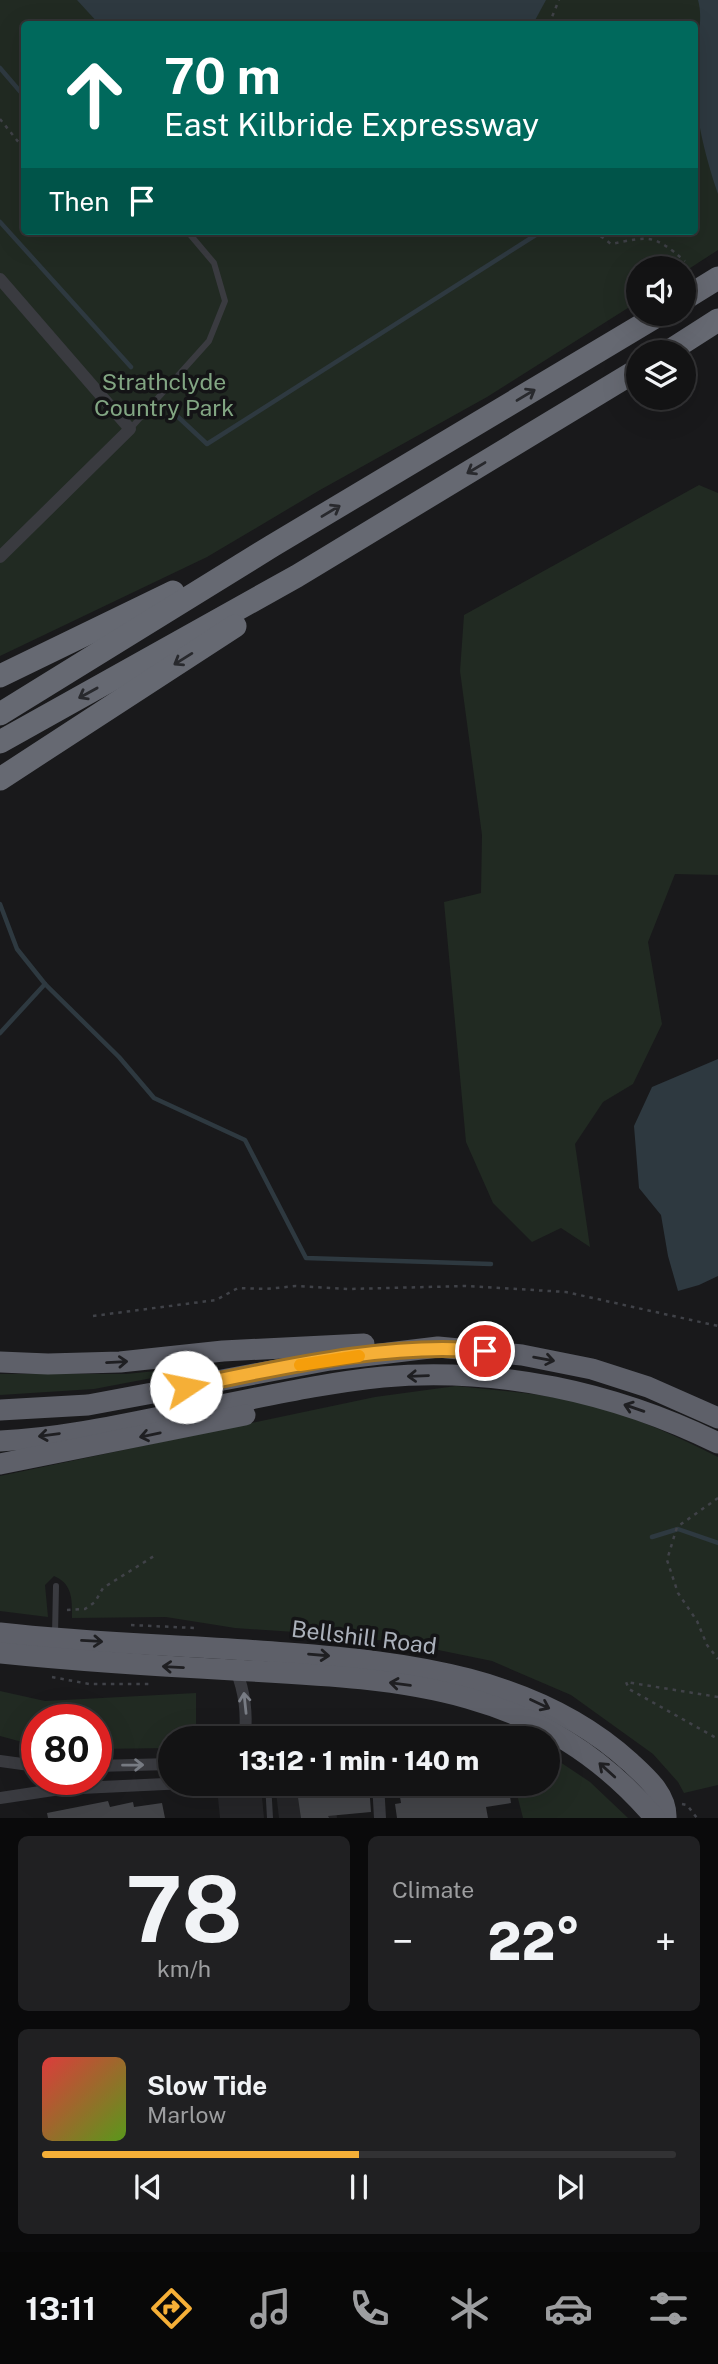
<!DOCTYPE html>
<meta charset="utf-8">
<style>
body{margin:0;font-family:"Public Sans",sans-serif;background:#202022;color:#f1f3f6;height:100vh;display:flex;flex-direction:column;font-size:26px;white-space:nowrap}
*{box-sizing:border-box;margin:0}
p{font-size:23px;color:#9d9ea0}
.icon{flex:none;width:38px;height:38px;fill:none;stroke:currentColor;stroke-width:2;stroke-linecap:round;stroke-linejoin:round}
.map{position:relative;height:1818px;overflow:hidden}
.side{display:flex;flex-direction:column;gap:18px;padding:18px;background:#0a0a0b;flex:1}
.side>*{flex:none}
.banner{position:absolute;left:21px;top:21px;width:677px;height:214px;border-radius:7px;box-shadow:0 7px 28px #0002,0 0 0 2px #323234;background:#00695c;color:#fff;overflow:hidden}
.buttons{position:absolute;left:626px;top:256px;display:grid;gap:14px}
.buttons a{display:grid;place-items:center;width:70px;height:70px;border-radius:50%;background:#131314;box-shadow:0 7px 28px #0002,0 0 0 2px #323234;font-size:35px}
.speed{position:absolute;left:21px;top:1704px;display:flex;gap:14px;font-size:35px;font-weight:700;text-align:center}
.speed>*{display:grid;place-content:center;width:91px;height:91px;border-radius:50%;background:#131314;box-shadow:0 7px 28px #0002,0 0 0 2px #323234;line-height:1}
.speed .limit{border:10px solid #d22;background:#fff;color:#111}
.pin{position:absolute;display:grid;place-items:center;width:60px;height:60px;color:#fff;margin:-30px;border:4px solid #fff;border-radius:50%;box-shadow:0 2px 7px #0007}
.me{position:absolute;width:77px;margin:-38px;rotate:79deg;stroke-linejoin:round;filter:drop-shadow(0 0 5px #0008)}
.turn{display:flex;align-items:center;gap:24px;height:147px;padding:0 28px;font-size:32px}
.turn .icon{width:91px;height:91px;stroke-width:2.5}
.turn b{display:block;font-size:49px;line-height:60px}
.then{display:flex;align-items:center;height:66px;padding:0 28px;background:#0003;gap:14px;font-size:26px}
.big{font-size:52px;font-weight:800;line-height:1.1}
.side .tile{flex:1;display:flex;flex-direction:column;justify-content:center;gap:10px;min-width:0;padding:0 24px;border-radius:10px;background:#202022}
.side .dial{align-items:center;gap:0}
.dial b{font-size:91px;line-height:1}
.song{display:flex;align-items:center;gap:21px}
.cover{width:84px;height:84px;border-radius:10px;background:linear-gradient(135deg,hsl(0 70% 55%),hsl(90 70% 35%))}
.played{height:7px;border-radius:4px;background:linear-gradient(90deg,#f5af37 50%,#323234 50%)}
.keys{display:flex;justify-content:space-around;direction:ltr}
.heat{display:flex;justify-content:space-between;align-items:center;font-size:38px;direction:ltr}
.side .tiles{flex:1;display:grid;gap:18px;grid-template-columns:1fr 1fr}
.tile:last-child{grid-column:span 2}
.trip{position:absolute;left:158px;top:1726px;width:402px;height:70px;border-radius:35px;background:#131314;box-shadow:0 7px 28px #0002,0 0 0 2px #323234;font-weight:800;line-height:70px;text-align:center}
.tabs{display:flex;height:112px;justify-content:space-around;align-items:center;background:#080808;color:#9d9ea0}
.tabs .icon{width:49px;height:49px}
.tabs .selected{color:#f5af37}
.tabs b{font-size:32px;color:#f1f3f6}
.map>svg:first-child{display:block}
</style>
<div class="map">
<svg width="718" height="1818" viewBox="0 0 718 1818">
<rect width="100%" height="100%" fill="#19191b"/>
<!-- built -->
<g fill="#252528">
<path d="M275,1783H332L337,1818H279Z"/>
<path d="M262,1797L264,1818H220L218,1798Z"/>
</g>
<!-- green -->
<g fill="#212a22" fill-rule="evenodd">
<path d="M0,0H718V250L684,272V268H639V301L487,397L320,490L207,557L0,656ZM24,24H695V231H24Z"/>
<path d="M699,485L718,493V875L675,874L648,942L662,1024L633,1084L603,1102L575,1144L590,1247L561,1228L532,1242L493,1203L466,1142L444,902L481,893L482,835L460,671L464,615Z"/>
<path d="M226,1364L94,1389L0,1395V1374H126Z"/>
<path d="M456,1386C502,1391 550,1394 594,1406C638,1418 678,1437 718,1457V1785L684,1793L678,1782L653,1754L571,1695L492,1661L404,1643L325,1634L235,1628L166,1617L72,1618C72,1600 73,1584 54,1576L45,1585L48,1617L0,1611V1476L375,1397Z"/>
<path d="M0,1691L45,1701L196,1693V1738H170V1748L96,1749V1720H37V1746L0,1736Z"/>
<path d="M548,1754L590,1782L628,1818H523L514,1783H548Z"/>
<path d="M218,1783H260L262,1797L218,1798Z"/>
</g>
<!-- water -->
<g fill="#2e3940">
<path d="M77,0H546L533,24H99Z"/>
<path d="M698,0H718V194C704,153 693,108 695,65C696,42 704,22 698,0Z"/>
<path d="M718,1059V1276L699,1285L678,1291L668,1256L661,1215L639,1188L634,1126L652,1087Z"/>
</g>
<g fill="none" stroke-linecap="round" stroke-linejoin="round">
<!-- stream -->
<g stroke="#2e3940" stroke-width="4.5">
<path d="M0,68L24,96"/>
<path d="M0,222L131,367"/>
<path d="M176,415L207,444L542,231"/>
<path d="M0,904L17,949L45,984L119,1057L154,1098L245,1140L306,1258L491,1264"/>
<path d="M0,1033L45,984"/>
<path d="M652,1537L678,1529L718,1543"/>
</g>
</g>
<!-- building -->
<g fill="#434448">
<path d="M324,1783L325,1790L369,1785L371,1812L328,1816L329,1818H301L296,1784Z"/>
<path d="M508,1783L511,1803L486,1807L488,1818H397L395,1804L401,1803L400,1797Z"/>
<path d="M108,1801L110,1807L133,1802L134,1807L162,1803L165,1818H48L47,1813Z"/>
</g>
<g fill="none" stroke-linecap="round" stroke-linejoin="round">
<!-- path -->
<g stroke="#404248" stroke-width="2.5" stroke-dasharray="3.5 5" stroke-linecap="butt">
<path d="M549,24L559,0"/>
<path d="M0,119L24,149"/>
<path d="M594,231L611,244C651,236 653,234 685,261"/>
<path d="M93,1316L216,1300L238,1288L266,1289L296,1286L349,1289L466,1286L566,1292L718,1326"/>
<path d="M718,1498L677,1527L667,1560L678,1593L697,1621L707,1645L718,1659"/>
<path d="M67,1610L85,1609L95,1602L103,1588L154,1556"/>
<path d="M131,1625L194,1628"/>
<path d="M52,1677L89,1684H153"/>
<path d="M718,1697L626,1682L629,1689L718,1739"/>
<path d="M682,1804L687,1805L697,1818"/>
</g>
<!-- service -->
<g stroke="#3a3b40" stroke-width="6">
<path d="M130,429L209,341L225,301L214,263L187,231"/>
<path d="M55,1634L56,1586"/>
<path d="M268,1783L270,1818"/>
</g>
<!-- minor -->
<g stroke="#3a3b40" stroke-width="12">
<path d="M0,279L130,429L0,557"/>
<path d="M236,1670C245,1693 247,1713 245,1738"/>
<path d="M0,1761L37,1766"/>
<path d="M96,1766L170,1764"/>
<path d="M378,1783L380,1818"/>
<path d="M0,1798L60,1789L186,1783"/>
</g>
<!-- trunk -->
<g stroke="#5e6069" stroke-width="21">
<path d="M0,1362L48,1364L120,1362L223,1351L364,1344"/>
<path d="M0,1410L88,1405L330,1360L438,1347L522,1355L592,1369L648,1387L718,1418"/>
<path d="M0,1441C60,1438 120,1425 179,1413C246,1401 314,1384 383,1377C498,1367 614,1392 718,1443"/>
<path d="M0,1464L245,1415"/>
<path d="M0,1633C95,1644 191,1645 287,1653C407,1662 537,1677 630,1762C646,1777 667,1794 666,1818"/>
<path d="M0,1653C78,1661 156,1666 233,1670C398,1679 540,1683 655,1818"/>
</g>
<!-- motorway -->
<g stroke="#666972" stroke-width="23">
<path d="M684,299L718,278"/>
<path d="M668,352L718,320"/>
<path d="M0,676L173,592"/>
<path d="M0,714L272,546L662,313"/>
<path d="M0,742L297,576L639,369"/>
<path d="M0,779L235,626"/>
</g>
</g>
<!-- one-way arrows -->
<defs><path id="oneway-shaft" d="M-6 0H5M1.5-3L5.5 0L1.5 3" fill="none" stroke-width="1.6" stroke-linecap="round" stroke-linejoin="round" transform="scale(1.75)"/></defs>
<g stroke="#28292d">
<use href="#oneway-shaft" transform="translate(526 395) rotate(-31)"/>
<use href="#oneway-shaft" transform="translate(476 468) rotate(149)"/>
<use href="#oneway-shaft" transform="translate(331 511) rotate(-31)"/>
<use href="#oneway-shaft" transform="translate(183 659) rotate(148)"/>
<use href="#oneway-shaft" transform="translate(88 693) rotate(151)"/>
</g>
<g stroke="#1f1f22">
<use href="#oneway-shaft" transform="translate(544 1359) rotate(10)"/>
<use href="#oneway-shaft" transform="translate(117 1362) rotate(-3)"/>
<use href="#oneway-shaft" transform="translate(418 1376) rotate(178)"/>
<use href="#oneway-shaft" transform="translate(634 1408) rotate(-161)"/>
<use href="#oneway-shaft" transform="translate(49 1435) rotate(172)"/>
<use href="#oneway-shaft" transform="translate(150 1435) rotate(168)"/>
<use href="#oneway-shaft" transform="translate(92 1641) rotate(3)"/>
<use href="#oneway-shaft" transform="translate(319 1655) rotate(5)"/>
<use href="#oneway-shaft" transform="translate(173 1667) rotate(-177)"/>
<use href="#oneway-shaft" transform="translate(400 1684) rotate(-173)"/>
<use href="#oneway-shaft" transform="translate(540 1704) rotate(25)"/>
<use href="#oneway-shaft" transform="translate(607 1770) rotate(-138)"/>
</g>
<g stroke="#787c84">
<use href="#oneway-shaft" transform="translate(245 1703) rotate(-96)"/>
<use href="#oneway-shaft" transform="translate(133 1765) rotate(-1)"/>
</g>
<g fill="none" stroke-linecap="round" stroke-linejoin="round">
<defs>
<path id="route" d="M186,1387C279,1368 391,1341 485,1351"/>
</defs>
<!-- route casing -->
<use href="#route" stroke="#9f7224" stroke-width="18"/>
<!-- route -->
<use href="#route" stroke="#f5af37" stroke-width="12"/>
<!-- slow -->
<path stroke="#f59e0b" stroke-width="12" d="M300,1365L359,1356"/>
</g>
<g text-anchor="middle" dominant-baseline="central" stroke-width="7" stroke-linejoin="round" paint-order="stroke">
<!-- park labels -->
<g font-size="23" fill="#82a683" stroke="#141416">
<text x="164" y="381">Strathclyde<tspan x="164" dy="26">Country Park</tspan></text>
</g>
<!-- street labels -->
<g font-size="23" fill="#abb1bb" stroke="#141416">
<text transform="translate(364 1637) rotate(7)">Bellshill Road</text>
</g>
</g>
</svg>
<div class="buttons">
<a><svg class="icon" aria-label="sound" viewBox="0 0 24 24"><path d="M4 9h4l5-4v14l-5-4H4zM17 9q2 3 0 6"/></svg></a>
<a><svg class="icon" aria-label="layers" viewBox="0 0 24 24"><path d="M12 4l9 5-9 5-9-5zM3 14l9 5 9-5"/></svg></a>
</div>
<div class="speed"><div class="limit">80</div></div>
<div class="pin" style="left:485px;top:1351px;background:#d93025"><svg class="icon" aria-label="arrive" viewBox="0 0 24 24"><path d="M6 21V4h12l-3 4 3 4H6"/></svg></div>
<svg class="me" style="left:186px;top:1387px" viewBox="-20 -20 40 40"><circle r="19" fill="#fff"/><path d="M0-13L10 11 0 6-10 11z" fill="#f5af37"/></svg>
<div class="trip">13:12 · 1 min · 140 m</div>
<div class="banner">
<div class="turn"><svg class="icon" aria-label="ahead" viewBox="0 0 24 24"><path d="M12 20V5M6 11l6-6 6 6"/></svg><div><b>70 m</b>East Kilbride Expressway</div></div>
<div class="then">Then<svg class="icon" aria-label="arrive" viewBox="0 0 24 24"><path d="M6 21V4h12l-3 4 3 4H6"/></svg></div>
</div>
</div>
<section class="side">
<div class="tiles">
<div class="tile dial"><b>78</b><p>km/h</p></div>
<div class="tile"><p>Climate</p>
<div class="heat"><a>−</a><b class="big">22°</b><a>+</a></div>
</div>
<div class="tile">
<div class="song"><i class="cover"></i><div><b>Slow Tide</b><p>Marlow</p></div></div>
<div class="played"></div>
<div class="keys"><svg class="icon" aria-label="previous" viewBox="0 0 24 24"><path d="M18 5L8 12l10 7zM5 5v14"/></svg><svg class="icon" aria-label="pause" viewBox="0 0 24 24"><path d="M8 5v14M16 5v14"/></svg><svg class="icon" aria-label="next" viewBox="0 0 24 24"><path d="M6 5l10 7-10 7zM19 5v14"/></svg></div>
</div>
</div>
</section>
<nav class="tabs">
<b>13:11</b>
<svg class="icon selected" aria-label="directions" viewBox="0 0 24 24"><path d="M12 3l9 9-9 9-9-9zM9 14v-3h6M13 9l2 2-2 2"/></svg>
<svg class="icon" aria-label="music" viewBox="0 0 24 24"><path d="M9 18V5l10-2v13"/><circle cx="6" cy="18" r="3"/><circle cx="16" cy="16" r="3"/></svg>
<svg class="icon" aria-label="phone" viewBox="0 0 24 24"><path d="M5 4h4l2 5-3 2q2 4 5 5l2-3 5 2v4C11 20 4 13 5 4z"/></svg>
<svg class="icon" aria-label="climate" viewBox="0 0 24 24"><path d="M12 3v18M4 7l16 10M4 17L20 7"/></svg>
<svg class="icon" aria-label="car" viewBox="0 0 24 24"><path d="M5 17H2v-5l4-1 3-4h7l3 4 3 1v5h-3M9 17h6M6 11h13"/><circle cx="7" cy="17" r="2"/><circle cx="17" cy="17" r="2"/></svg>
<svg class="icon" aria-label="filters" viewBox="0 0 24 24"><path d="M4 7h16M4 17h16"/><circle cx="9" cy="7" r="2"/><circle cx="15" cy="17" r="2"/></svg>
</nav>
